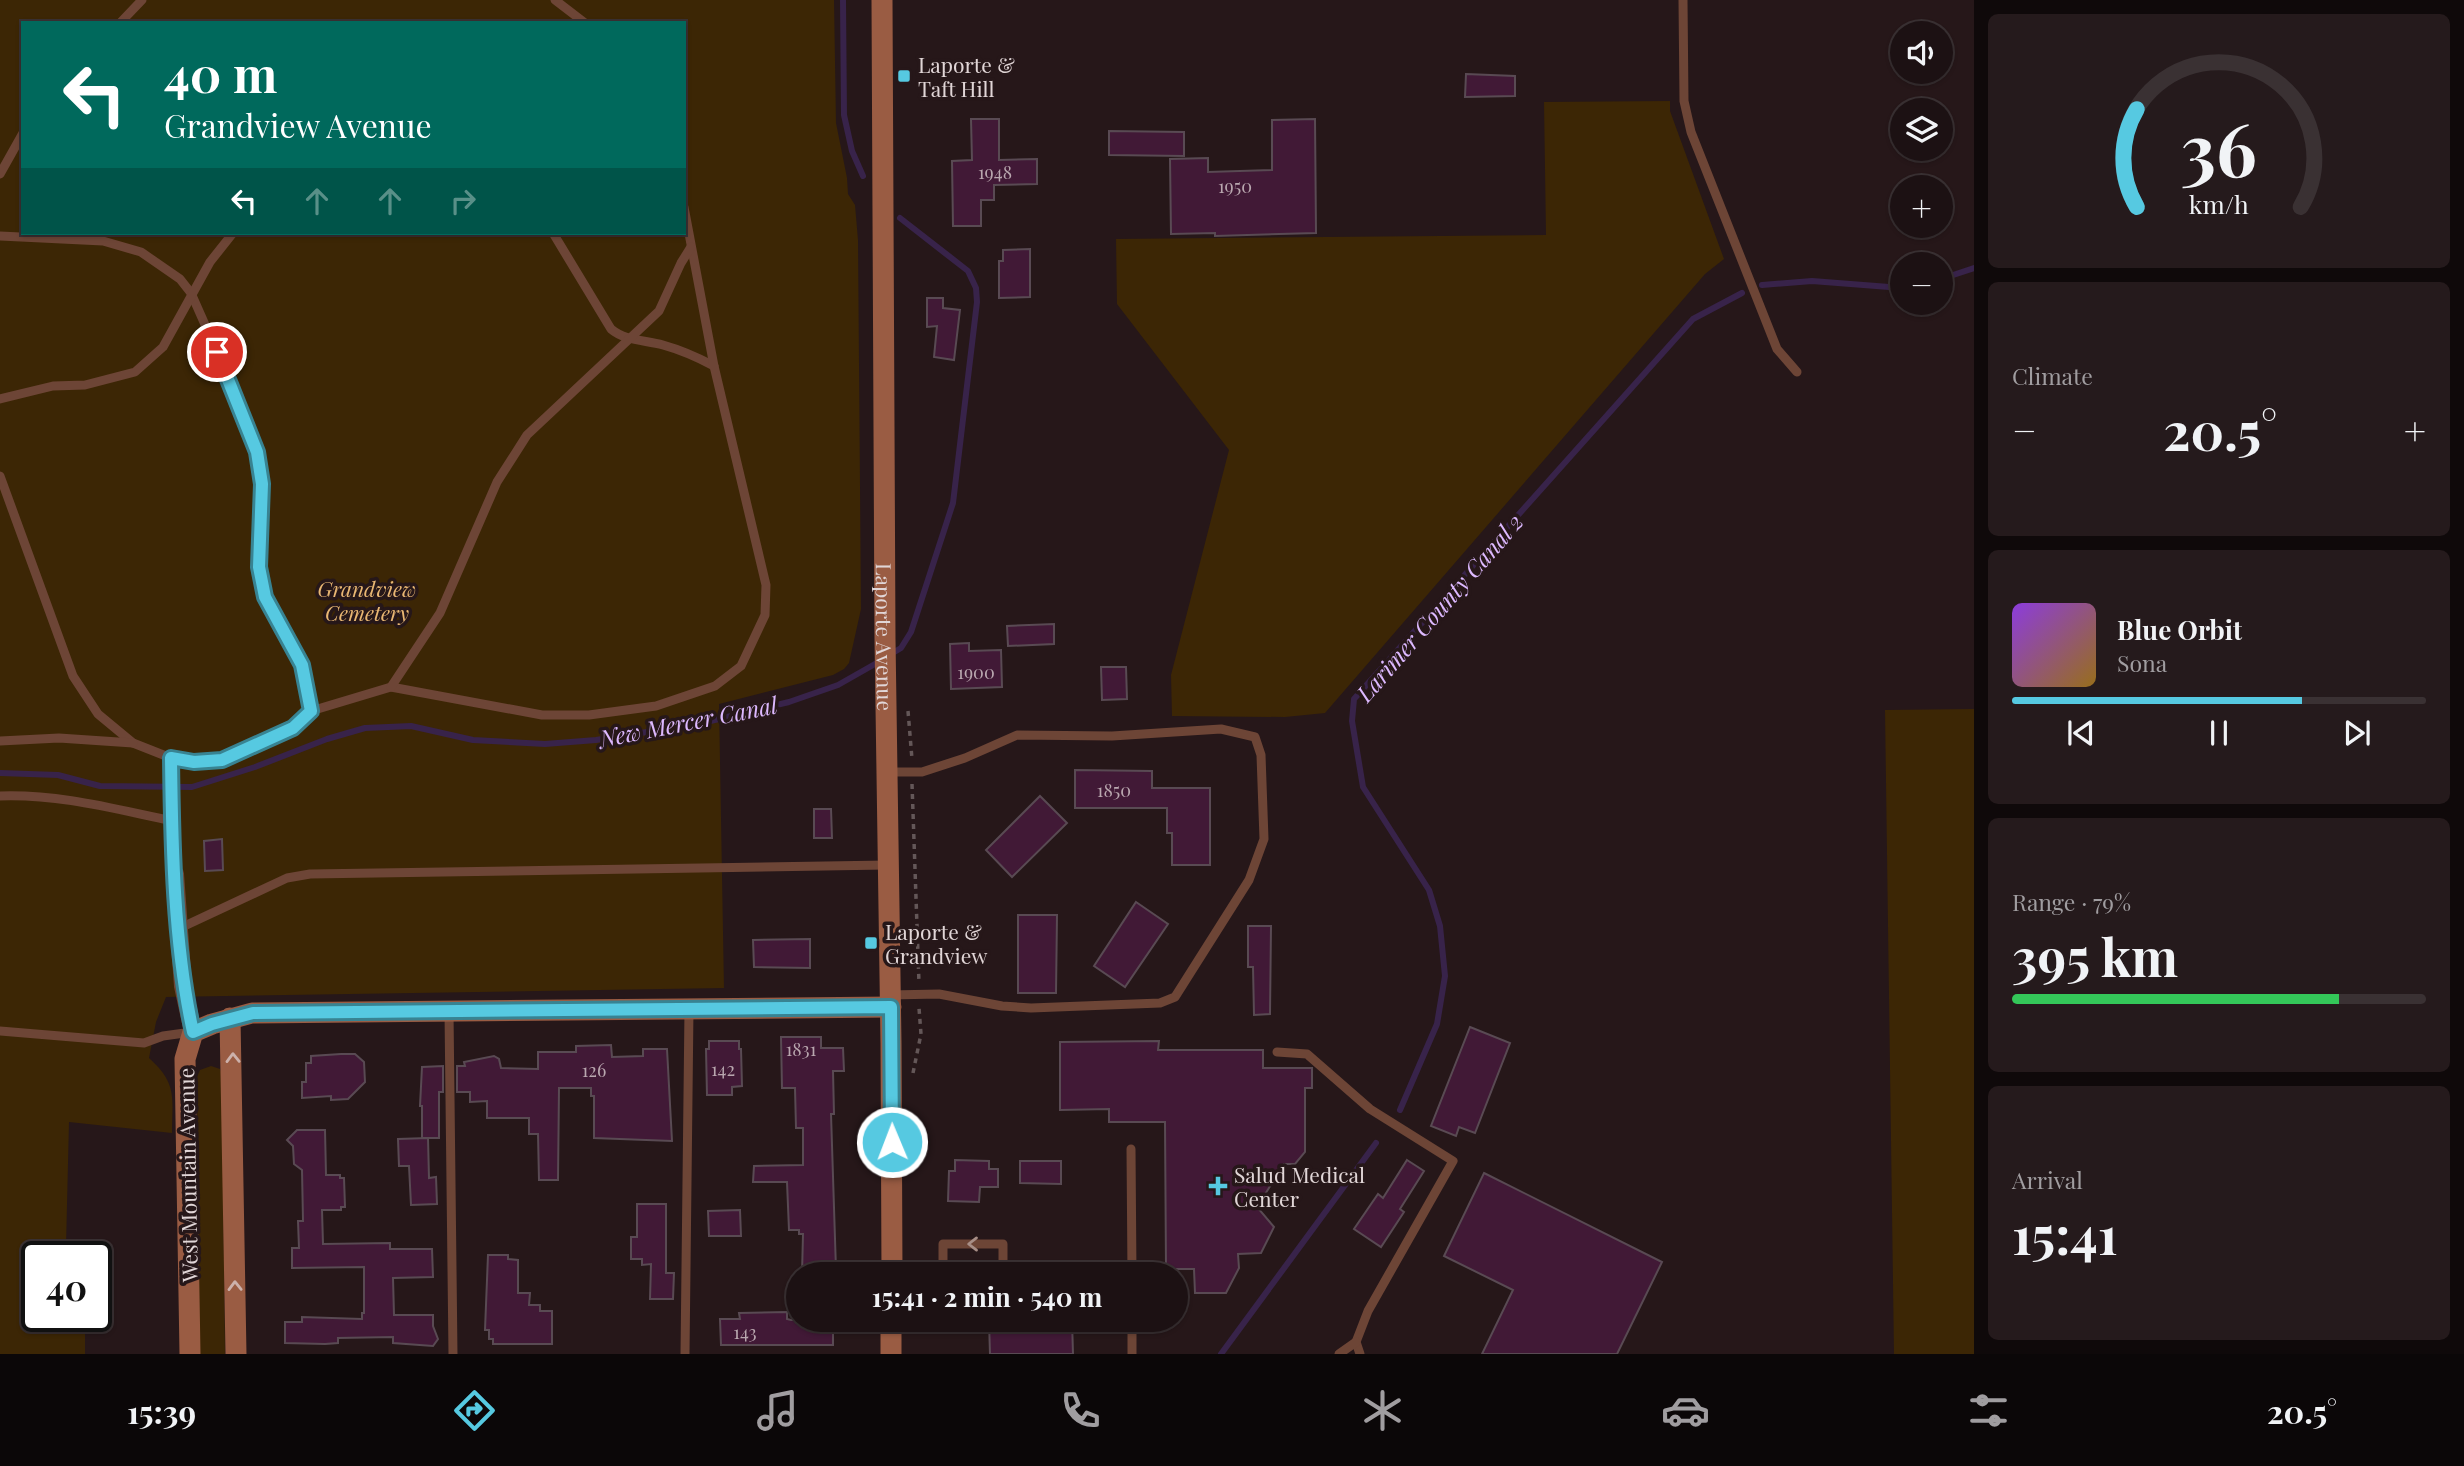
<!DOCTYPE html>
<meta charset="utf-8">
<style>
body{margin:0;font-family:"Playfair Display",serif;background:#251a1c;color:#f1f3f6;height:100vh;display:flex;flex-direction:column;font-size:26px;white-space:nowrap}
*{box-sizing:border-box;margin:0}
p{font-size:23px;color:#a09da0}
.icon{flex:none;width:38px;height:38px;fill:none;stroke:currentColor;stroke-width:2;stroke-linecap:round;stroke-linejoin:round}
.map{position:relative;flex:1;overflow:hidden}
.sheet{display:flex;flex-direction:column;gap:14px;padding:14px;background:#0f090a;width:490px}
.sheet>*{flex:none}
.top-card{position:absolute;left:21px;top:21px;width:665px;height:214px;border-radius:0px;box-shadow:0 2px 5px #0004,0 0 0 2px #3a3133;background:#00695c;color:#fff;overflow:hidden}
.fabs{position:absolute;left:1890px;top:21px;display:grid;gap:14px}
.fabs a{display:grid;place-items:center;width:63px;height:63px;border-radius:50%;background:#1c1113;box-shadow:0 2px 5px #0004,0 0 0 2px #3a3133;font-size:35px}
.speed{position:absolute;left:21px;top:1241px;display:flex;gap:14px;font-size:35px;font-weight:700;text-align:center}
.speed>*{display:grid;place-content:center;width:91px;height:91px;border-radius:50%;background:#1c1113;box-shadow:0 2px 5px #0004,0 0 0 2px #3a3133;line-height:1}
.speed .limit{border:4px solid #111;border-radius:10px;background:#fff;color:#111}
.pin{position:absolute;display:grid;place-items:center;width:60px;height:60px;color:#fff;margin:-30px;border:4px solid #fff;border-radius:50%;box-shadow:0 2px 7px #0007}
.me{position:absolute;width:77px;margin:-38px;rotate:359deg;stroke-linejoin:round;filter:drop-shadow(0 0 5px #0008)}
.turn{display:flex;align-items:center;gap:24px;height:147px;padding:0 28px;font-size:32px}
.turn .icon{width:91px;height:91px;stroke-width:2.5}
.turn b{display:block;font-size:49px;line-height:60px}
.lanes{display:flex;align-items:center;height:66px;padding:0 28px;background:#0003;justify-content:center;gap:35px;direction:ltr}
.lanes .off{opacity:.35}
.big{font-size:52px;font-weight:700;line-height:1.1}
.sheet .widget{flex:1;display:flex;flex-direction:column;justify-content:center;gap:10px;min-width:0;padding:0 24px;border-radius:10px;background:#251a1c}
.sheet .dial{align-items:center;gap:0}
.dial svg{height:182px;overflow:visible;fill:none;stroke:#3a3133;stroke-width:7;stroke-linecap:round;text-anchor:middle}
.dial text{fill:#f1f3f6;stroke:none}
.song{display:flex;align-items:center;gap:21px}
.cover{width:84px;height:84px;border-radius:10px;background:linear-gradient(135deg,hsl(270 70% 55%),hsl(40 70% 35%))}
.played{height:7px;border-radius:4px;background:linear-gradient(90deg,#56c9e1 70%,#3a3133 70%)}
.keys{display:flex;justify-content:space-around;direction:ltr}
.heat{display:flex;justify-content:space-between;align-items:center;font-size:38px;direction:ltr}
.charge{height:10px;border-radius:5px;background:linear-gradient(90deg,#34c759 79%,#3a3133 0)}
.trip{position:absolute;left:786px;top:1262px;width:402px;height:70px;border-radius:35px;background:#1c1113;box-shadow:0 2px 5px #0004,0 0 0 2px #3a3133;font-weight:700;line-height:70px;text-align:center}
.dock{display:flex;height:112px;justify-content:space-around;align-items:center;background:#0b0708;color:#a09da0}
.dock .icon{width:49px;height:49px}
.dock .on{color:#56c9e1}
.dock b{font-size:32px;color:#f1f3f6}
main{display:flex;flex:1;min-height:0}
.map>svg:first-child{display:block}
</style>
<main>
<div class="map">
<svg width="1974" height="1354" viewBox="0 0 1974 1354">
<rect width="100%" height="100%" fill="#261719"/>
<!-- green -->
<g fill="#3c2605" fill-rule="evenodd">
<path d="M0,0H834L836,123L847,178L848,194L855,205L858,240L861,609L849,663L844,669L833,675L719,704L724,988L166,997L156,1022L149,1058C178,1084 172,1098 172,1133L69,1122L66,1246L70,1256H37V1316H85V1354H0ZM23,23H684V233H23Z"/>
<path d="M1670,101V111L1724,259L1705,274L1325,713L1285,717L1172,716L1171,675L1229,450L1117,304L1116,239L1546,235L1544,102Z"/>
<path d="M1974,709V1354H1894L1885,710Z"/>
<path d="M211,1066L220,1069L222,1074L225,1354H199L197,1077L200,1070Z"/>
</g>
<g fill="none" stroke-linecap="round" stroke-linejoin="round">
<!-- stream -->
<g stroke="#38234a" stroke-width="6">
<path d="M843,0L844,115L852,151L863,176"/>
<path d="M1941,279L1974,268"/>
<path d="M1762,285L1812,281L1902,288"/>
<path d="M891,654L901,648L911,632L953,503L977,302L976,288L968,271L900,218"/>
<path d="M0,773L58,775L100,786L192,787L255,767L327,739L365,728L411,726L473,740L545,744L596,740L698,724L789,702L838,685L882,660"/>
<path d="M1400,1110L1437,1024L1445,976L1440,926L1429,890L1363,787L1352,721L1354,699L1693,319L1742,293"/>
<path d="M1221,1354L1376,1143"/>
</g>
</g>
<!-- building -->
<g fill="#411936" stroke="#594a53" stroke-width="2">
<path d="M1466,74L1515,76V96L1465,97Z"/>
<path d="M971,119H999V160L1037,159V184L994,185V200H981V226H953L952,161L972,160Z"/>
<path d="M1315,119L1316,233L1215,236V233L1171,234L1170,159L1208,158V172L1272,170V120Z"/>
<path d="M1109,131L1184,132V156L1109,155Z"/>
<path d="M1030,249V297L999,298V261H1003V250Z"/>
<path d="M927,298H943V308L960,310L954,360L934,357L937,326L927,327Z"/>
<path d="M1054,624V644L1008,646L1007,626Z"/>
<path d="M969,643V651L1001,650L1002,687L951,689L950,644Z"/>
<path d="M1101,667H1126L1127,699L1102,700Z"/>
<path d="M1075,770L1152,771V788H1210V865H1172V833H1167V808H1075Z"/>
<path d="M1040,796L1067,823L1012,877L986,850Z"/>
<path d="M814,809H831L832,838H814Z"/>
<path d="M222,839L223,870L205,871L204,841Z"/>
<path d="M1136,902L1168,924L1125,987L1094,966Z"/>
<path d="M1018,915H1057L1056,993H1018Z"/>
<path d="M1248,926H1271L1270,1014L1254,1015L1253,967H1248Z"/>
<path d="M810,939V968L754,967L753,940Z"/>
<path d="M1470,1027L1510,1043L1475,1133L1459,1127L1456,1136L1431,1126Z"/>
<path d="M781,1037H821V1048H843L844,1071H833L834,1114H831L836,1270H831V1274H802L803,1234H799V1230H789L787,1182H753L754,1166L803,1165V1128H796L795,1088H782Z"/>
<path d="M709,1041H739V1049H741L742,1086L732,1087V1095H707L706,1049H709Z"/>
<path d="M1159,1041L1158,1050H1263V1068H1312V1088H1305V1152L1295,1164H1284L1257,1207L1274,1227L1261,1253L1238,1254L1239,1268L1226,1293H1195L1194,1269H1166L1165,1122H1109V1109L1060,1110V1042Z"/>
<path d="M611,1045L612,1057L643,1056V1049H667L672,1141L594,1138V1096H591V1088H559L558,1180H539L538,1134H529V1118H487V1101L470,1102V1092H457V1066H465L464,1062L494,1056L499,1059L501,1068L538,1069V1052H576V1046Z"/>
<path d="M341,1054H355L364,1062L365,1082L348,1099L331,1100V1096L302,1098V1082H306V1063H311V1056Z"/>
<path d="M443,1066V1092H439V1138H422V1106H420L422,1067Z"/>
<path d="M297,1130H325L326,1175H340V1178H344L345,1207H341V1210H322L323,1244L390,1243V1249H432L433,1277L393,1278L394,1315H433V1326L438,1339L433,1346L393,1343V1337L338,1338V1343L325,1344L285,1343V1322H302V1317L362,1319V1313H364V1267L292,1268V1248H299L298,1221H303L302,1170L294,1164L293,1146L287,1140Z"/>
<path d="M428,1138L429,1178L436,1177L437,1204L411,1205L409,1166H399L398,1139Z"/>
<path d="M955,1160L989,1161V1169H998V1187H980L979,1202L948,1201L949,1171H955Z"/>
<path d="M1407,1160L1424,1171L1400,1209L1404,1212L1381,1247L1354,1229L1378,1194L1383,1198Z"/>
<path d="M1020,1161H1061V1184L1020,1183Z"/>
<path d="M1484,1173L1662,1262L1617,1354H1482L1513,1290L1444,1256Z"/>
<path d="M637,1204H666V1273H674L673,1299H650L651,1264L642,1265V1259H631V1237H637Z"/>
<path d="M740,1210L741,1236H709L708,1211Z"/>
<path d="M488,1255H508V1259L518,1260V1293H530L529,1305H540V1311H552V1344H493V1339H489V1330H485Z"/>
<path d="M787,1312V1319L791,1320H833V1345H721L720,1319H740L739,1313Z"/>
<path d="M1012,1320H1072L1073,1354H990L989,1321Z"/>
</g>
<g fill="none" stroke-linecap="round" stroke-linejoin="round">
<!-- path -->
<g stroke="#645758" stroke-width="3.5" stroke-dasharray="5 5" stroke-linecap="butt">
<path d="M908,711L912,759"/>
<path d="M912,784L919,983"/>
<path d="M913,1073L921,1034L919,1008"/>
</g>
<!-- lane -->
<g stroke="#6d4536" stroke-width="9">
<path d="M555,0L585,23"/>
<path d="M1683,0L1684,101L1691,132L1777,349L1797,372"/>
<path d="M120,23L142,0"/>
<path d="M0,174L23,133"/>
<path d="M553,233L611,329C625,341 645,340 663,345C681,350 697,357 714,366"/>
<path d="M0,236L103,241L141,252L180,279L191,293L226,372L257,452L262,484L259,567L265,597L302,665L311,711"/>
<path d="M0,399L53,386L85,385L135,372L163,347L210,262L233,233"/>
<path d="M0,476L73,676L98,714L133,743L171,758L194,762L222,760L293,728L311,711L391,687L542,715H589L656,706L715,686L741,666L765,615L766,585L714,366L684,207"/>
<path d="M391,687L440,613L497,482L527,435L659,311L681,263L691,247"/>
<path d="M0,741L59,738L133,743"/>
<path d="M171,758L175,874"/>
<path d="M888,772H922L965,758L1017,735L1112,736L1221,729L1255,737L1261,755L1264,839L1249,880L1175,997L1160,1003L1031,1008L1002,1006L939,994L890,995"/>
<path d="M0,796C61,794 114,809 173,821"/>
<path d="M178,929L287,878L310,874L887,865"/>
<path d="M449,1012L453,1354"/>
<path d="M0,1031L144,1043L163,1036L192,1032"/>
<path d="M1277,1052L1307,1054L1370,1109L1453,1161L1368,1311L1356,1342L1360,1354"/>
<path d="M1131,1149L1132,1274"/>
<path d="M943,1274V1244H1003V1274"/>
<path d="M1132,1320V1354"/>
<path d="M685,1354L689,1009"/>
<path d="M1339,1354L1356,1342"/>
</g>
<!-- street -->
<path stroke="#6d4536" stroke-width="18" d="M175,874L183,986L193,1032"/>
<!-- secondary -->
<g stroke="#9a5c43" stroke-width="21">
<path id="s1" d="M882,0L885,639L891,1043L892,1274"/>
<path d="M230,1018L236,1354"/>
<path d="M190,1354L185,1059L193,1032L212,1024L252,1013L891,1007"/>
<path d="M891,1354V1320"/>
</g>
</g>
<!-- one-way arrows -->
<defs><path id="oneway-chevron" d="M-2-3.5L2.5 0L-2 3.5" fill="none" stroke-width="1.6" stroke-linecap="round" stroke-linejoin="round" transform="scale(1.75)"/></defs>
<g stroke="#ccb1ab">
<use href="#oneway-chevron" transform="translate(233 1058) rotate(-91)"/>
<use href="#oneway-chevron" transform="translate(235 1286) rotate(-91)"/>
</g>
<use stroke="#a78e86" href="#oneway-chevron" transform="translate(973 1244) rotate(180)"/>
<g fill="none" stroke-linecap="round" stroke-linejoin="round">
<defs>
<path id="route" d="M217,352L257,452L262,484L259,567L265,597L302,665L311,711L293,728L222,760L194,762L171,758C172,848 174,945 193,1032L212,1024L253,1013L891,1007L892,1142"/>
</defs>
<!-- route casing -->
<use href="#route" stroke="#388392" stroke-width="18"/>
<!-- route -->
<use href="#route" stroke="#56c9e1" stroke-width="12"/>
</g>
<!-- markers -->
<g fill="#56c9e1" stroke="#261719" stroke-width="2.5">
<rect x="897" y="69" width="14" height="14" rx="3.5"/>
<rect x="864" y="936" width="14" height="14" rx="3.5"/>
<path d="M1214.5 1175.5h7v7h7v7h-7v7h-7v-7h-7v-7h7z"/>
</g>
<g text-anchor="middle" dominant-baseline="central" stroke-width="7" stroke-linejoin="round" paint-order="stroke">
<!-- number labels -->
<g font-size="18" fill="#b9a7af">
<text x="995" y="172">1948</text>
<text x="1235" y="186">1950</text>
<text x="976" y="672">1900</text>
<text x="1114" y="790">1850</text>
<text x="801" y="1049">1831</text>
<text x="723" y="1069">142</text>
<text x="594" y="1070">126</text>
<text x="745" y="1332">143</text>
</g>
<!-- poi labels -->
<g font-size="21" fill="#e1d6d7" stroke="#261719" text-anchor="start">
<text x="918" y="64">Laporte &amp;<tspan x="918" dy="24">Taft Hill</tspan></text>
<text x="885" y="931">Laporte &amp;<tspan x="885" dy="24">Grandview</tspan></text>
<text x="1234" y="1174">Salud Medical<tspan x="1234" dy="24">Center</tspan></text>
</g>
<!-- park labels -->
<g font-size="21" font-style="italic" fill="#e9b773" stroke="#261719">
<text x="367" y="588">Grandview<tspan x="367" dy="24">Cemetery</tspan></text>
</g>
<!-- street labels -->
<g font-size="21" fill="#e1d6d7" stroke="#261719">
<text stroke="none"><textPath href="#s1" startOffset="637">Laporte Avenue</textPath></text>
<text transform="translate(187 1175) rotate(-91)">West Mountain Avenue</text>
</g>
<!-- water labels -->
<g font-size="23" font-style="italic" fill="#ddb9ff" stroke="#261719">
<text transform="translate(1439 607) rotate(-49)">Larimer County Canal 2</text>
<text transform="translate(688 721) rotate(-11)">New Mercer Canal</text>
</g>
</g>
</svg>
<div class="fabs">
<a><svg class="icon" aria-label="sound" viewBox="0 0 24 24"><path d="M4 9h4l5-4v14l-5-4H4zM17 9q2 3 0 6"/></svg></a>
<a><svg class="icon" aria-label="layers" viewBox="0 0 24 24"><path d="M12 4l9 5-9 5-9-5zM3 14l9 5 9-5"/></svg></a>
<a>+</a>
<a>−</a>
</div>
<div class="speed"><div class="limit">40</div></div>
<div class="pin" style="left:217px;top:352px;background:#d93025"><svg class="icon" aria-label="arrive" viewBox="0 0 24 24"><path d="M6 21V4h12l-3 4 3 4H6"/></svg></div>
<svg class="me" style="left:892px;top:1142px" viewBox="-20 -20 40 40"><circle r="17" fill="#56c9e1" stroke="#fff" stroke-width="3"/><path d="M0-11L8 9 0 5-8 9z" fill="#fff"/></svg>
<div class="trip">15:41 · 2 min · 540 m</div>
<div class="top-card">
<div class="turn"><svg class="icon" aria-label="left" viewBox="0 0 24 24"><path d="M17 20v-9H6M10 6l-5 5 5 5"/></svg><div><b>40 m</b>Grandview Avenue</div></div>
<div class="lanes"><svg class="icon" aria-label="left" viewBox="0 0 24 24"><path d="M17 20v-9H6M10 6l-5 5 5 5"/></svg><svg class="icon off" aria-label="ahead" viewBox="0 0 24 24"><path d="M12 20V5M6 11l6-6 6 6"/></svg><svg class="icon off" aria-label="ahead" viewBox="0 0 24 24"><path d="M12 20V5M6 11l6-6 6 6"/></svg><svg class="icon off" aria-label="right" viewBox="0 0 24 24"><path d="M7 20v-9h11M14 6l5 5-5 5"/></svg></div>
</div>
</div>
<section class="sheet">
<div class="widget dial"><svg viewBox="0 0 100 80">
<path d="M14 69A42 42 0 1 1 86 69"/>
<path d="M14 69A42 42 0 0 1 14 26" stroke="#56c9e1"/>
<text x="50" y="56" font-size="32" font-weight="700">36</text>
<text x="50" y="72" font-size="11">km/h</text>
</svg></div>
<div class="widget"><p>Climate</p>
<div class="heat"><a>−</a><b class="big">20.5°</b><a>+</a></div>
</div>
<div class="widget">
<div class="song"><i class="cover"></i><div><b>Blue Orbit</b><p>Sona</p></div></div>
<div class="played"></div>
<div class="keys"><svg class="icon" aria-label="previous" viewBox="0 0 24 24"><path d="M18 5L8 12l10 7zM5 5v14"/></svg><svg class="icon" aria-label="pause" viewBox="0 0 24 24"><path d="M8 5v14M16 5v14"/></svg><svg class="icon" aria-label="next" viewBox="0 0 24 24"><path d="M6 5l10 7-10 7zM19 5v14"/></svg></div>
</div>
<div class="widget"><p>Range · 79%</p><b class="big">395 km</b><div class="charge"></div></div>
<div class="widget"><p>Arrival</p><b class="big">15:41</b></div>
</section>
</main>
<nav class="dock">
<b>15:39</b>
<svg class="icon on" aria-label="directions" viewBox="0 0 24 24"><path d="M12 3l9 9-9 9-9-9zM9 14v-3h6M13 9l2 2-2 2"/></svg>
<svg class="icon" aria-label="music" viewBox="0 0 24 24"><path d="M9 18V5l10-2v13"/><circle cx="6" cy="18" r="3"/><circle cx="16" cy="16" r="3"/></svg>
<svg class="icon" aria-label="phone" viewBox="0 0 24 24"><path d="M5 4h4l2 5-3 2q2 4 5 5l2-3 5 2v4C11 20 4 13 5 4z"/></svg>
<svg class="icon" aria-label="climate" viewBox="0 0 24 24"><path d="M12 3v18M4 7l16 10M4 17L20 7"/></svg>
<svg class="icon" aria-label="car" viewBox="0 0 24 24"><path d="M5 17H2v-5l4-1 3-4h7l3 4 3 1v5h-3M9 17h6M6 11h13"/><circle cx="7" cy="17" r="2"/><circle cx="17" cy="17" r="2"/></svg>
<svg class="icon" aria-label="filters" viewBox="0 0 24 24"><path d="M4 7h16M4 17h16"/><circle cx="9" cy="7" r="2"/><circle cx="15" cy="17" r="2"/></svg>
<b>20.5°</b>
</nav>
